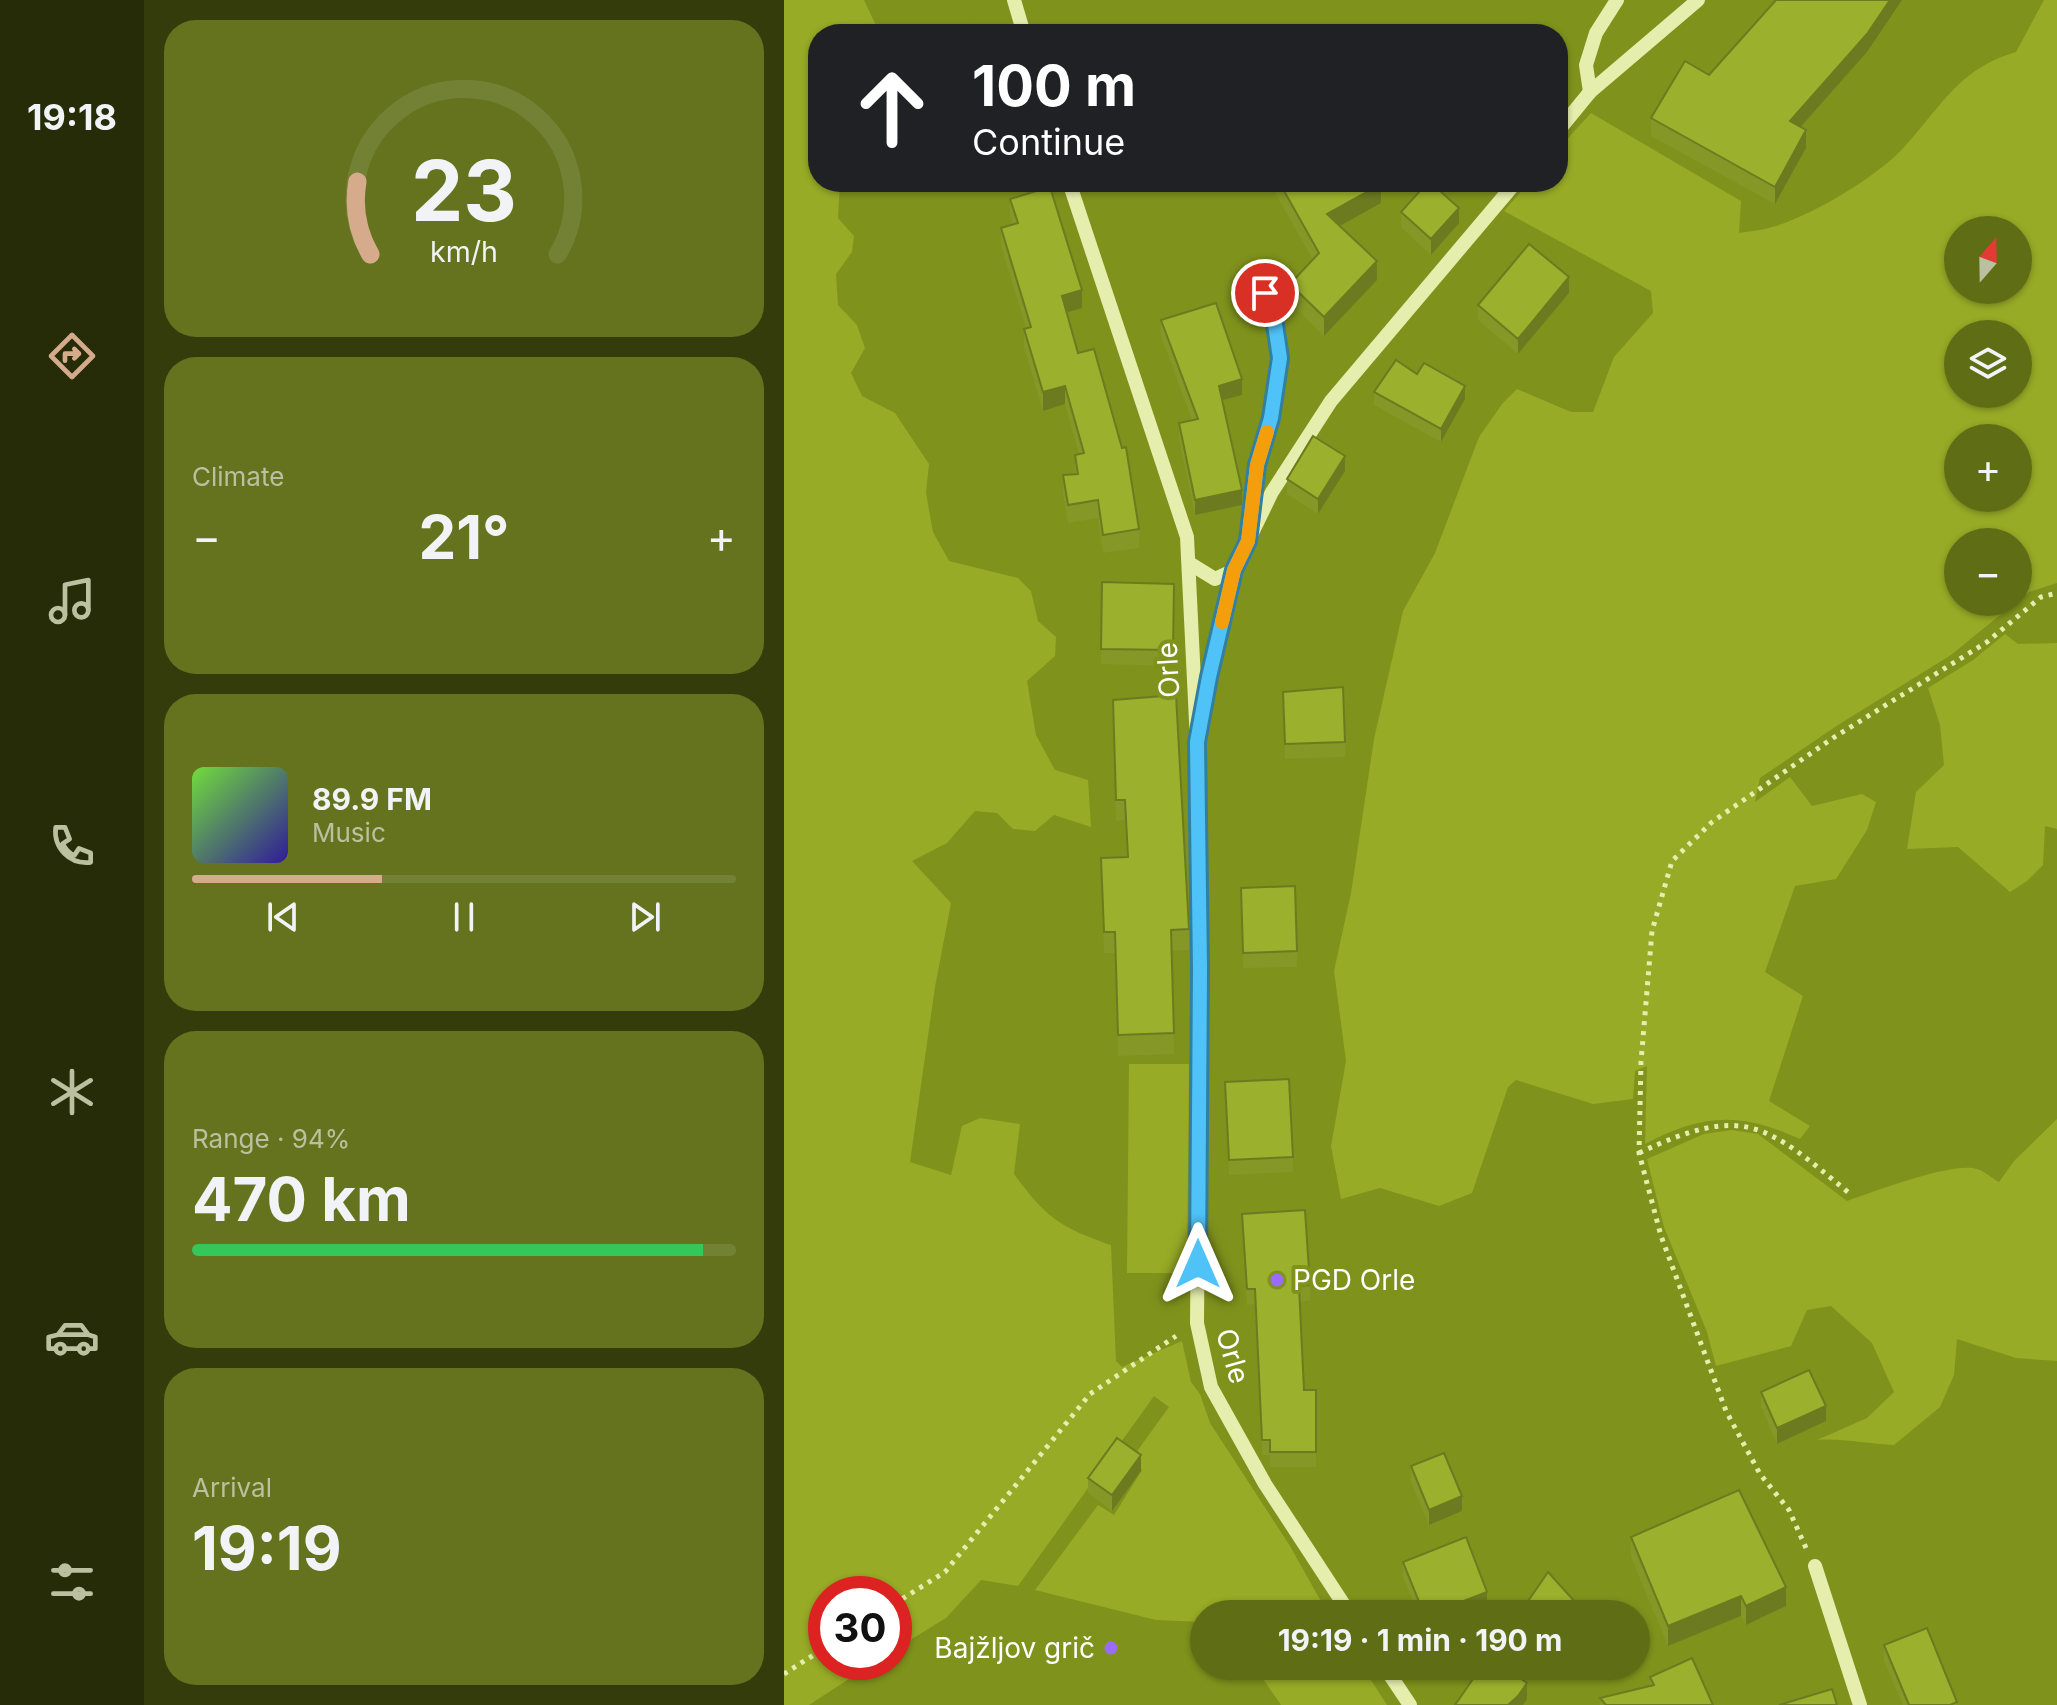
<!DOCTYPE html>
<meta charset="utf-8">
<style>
body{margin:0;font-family:Inter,sans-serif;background:#65731e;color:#f1f3f6;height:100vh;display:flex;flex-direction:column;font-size:30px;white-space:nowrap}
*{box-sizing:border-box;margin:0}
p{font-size:26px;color:#bac0a0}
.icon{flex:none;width:44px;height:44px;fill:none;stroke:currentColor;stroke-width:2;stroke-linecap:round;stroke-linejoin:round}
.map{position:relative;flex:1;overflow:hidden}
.panel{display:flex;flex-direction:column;gap:20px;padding:20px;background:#343c0c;width:640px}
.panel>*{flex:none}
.banner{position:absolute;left:24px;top:24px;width:760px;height:168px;border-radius:32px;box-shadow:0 2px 6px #0004;background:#202124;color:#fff;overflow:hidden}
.needle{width:52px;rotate:20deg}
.buttons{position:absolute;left:1160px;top:216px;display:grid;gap:16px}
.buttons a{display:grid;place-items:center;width:88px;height:88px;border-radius:50%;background:#5f6e15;box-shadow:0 2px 6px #0004;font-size:40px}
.speed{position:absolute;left:24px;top:1576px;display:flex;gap:16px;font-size:40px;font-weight:700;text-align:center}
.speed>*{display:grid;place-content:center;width:104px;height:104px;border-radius:50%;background:#5f6e15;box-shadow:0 2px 6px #0004;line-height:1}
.speed .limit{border:12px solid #d22;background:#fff;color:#111}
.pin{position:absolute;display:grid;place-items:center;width:68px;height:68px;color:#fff;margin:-34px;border:4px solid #fff;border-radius:50%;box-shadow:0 2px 8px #0007}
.me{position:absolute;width:88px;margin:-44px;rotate:0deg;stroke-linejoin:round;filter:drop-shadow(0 0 6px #0008)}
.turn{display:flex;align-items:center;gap:28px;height:168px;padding:0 32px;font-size:36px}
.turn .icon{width:104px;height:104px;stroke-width:2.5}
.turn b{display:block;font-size:56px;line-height:68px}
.big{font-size:60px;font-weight:700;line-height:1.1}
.panel .widget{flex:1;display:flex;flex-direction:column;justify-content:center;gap:12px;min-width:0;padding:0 28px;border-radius:32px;background:#65731e}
.panel .dial{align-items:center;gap:0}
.dial svg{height:208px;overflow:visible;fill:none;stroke:#738134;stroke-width:7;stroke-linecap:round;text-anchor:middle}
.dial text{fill:#f1f3f6;stroke:none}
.song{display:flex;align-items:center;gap:24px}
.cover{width:96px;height:96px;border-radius:12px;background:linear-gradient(135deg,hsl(100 70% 55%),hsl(250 70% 35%))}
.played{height:8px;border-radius:4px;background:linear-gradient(90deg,#d6ab8b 35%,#738134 35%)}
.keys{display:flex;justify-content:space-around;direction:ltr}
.heat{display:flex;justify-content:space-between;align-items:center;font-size:44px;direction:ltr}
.charge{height:12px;border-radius:6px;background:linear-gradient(90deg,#34c759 94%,#738134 0)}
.trip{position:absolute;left:406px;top:1600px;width:460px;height:80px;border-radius:40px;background:#5f6e15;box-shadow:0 2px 6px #0004;font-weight:700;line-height:80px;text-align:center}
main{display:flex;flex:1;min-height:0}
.menu{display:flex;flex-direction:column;width:144px;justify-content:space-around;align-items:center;background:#262c08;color:#bac0a0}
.menu .icon{width:56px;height:56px}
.menu .current{color:#d6ab8b}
.menu b{font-size:36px;color:#f1f3f6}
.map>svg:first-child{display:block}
</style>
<main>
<nav class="menu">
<b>19:18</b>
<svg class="icon current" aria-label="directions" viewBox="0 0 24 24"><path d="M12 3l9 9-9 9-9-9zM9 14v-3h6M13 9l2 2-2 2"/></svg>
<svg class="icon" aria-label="music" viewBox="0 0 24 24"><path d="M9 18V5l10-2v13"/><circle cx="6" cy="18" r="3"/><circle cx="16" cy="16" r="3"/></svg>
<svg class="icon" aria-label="phone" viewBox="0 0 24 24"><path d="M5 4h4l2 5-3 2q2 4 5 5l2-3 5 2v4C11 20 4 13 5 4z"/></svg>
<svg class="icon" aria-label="climate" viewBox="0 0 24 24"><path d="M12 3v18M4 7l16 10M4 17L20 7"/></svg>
<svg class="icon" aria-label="car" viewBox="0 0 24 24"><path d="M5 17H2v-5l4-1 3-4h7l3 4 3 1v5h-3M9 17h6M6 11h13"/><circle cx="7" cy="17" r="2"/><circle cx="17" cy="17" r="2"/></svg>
<svg class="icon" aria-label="filters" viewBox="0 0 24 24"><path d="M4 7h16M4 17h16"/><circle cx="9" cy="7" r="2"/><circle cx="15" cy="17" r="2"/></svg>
</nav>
<section class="panel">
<div class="widget dial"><svg viewBox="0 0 100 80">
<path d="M14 69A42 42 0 1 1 86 69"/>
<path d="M14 69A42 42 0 0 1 9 41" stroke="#d6ab8b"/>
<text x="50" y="56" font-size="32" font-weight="700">23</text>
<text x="50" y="72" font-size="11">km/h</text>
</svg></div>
<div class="widget"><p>Climate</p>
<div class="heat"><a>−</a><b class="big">21°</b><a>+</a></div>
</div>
<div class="widget">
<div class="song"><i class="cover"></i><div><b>89.9 FM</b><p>Music</p></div></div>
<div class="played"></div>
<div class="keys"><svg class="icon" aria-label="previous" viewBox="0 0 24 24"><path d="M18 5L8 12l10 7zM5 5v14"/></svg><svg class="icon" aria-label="pause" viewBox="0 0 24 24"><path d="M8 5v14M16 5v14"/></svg><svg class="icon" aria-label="next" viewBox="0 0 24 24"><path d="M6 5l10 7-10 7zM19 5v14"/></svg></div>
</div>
<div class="widget"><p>Range · 94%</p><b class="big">470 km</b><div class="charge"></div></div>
<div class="widget"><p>Arrival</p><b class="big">19:19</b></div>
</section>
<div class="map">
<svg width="1273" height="1705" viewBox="0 0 1273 1705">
<rect width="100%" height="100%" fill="#7f921c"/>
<!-- green -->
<g fill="#97ab26" fill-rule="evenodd">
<path d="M0,0H80L96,34H34V182H56L54,218L70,236L68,252L52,274L54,305L73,325L81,348L67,373L78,396L111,413L145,464L142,493L149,532L165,561L234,578L247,591L254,621L272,637L271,656L243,681L252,735L271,770L304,780L307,827L270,815L251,831L229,829L213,813L191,811L163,843L128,861L167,903L151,987L126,1162L167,1175L178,1126L196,1118L236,1124L230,1174C263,1218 274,1226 327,1245L332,1361L338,1367L398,1341L407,1382L416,1394L426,1423L506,1546L544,1614H420V1622L372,1620L251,1590L314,1505L330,1515L358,1470L346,1461L385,1407L370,1396L234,1586L197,1580L162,1618L110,1650V1594H42V1662H91L25,1705H0Z"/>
<path d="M1260,0H1273V583L1245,592L1234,601V542H1174V602H1232L1167,655L1054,725L976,778L971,802L1006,777L1028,806L1078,794L1092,802L1083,830L1052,879L1011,886L981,972L1019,996L985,1101L1026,1126L1016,1139C957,1112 919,1113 861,1144L863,1066L851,1071L849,1099L809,1104L732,1080L724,1087L688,1193L655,1206L596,1188L557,1199L547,1146L562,1061L550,971L567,893L590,739L619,611L651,553L695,437L718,404L733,389L787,412H809L830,357L869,313L867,291L720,211L745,182H774V149L807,113L957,201L955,233C967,231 980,230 992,226C1030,214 1095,176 1122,145C1158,105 1176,68 1232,52ZM1174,230H1234V290H1174ZM1174,334H1234V394H1174ZM1174,438H1234V498H1174Z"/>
<path d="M1221,634L1234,644L1273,643V829L1261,826L1259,865L1243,881L1226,892L1174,847L1123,849L1132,792L1160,765L1156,725L1144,688L1189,660Z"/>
<path d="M345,1064H405L403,1273H343Z"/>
<path d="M1273,1119V1361L1232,1358L1173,1339L1170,1375L1156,1407L1110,1445C1084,1444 1058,1438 1033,1440L1083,1418L1110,1392L1088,1343L1047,1306L1023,1310L1007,1346L932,1366L923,1332L880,1227L863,1159L920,1134L948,1130L974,1134L1063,1201C1088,1192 1170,1161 1193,1169C1200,1171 1208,1178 1215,1182L1230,1161Z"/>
<path d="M470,1666H578L603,1705H497Z"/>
</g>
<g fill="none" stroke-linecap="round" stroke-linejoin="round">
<!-- path -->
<g stroke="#e5eead" stroke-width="5" stroke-dasharray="4 6" stroke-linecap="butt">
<path d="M855,1153C960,1103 982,1124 1065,1193"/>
<path d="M1022,1548L1005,1510L976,1474L942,1411L877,1236L855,1153L857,1062L868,931L888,861L928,822L1049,738L1203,642L1257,597L1273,593"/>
<path d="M110,1604L161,1572L306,1394L392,1336"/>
<path d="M0,1674L42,1647"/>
</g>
<!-- minor -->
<g stroke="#e5eead" stroke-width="14">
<path d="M230,0L240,34"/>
<path d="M806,92L802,65L812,33L833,0"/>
<path d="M774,131L806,92L914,0"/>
<path d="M285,182L403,537L413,742L416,969L413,1323L427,1387L481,1484L566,1614"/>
<path d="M466,529L473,465L487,418L496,358L490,318L471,268"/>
<path d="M405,563L431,579L450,570"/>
<path d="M418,716L450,570L488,492L547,401L732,182"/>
<path d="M1031,1566L1076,1705"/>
<path d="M600,1666L626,1705"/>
</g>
</g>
<!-- wall -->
<g fill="#859726">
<path d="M1083,52L1017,127L1022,148L991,204L867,136V118L925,75Z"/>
<path d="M486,182H596L597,203L555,226L593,280L540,336L506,303V284L529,260L486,184Z"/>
<path d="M226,199L298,308L282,313L294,353L355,529V548L319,553L314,518L284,523L279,494V475L291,474V455L295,454L281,404L259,411L240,347V329L242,328L217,246V228L229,224L226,217Z"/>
<path d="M617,212L675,223L647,255L617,227Z"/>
<path d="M785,293L734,354L694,320V305Z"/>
<path d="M377,320L458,395L438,400L458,505L411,515L395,438V423L408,420L377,336Z"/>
<path d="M633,374L681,399L657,442L590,405V392Z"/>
<path d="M561,471L534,514L503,494V479Z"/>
<path d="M318,582L390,584L389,666L317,664Z"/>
<path d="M499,692L561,742V757L501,759Z"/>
<path d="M329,700L405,929V950L388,951L390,1054L334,1056L331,953H320L317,879V858L343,857L341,820L332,821Z"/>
<path d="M457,888L513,951V967L459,968Z"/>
<path d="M441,1082L509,1157V1172L445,1175Z"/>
<path d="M458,1214L526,1285V1301H516L520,1390H532V1467H486V1455H478L471,1304L463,1305Z"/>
<path d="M977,1392L1042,1421L993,1444L977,1407Z"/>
<path d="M627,1466L678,1511L645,1525L627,1482Z"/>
<path d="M357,1471L328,1511L304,1493V1478Z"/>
<path d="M847,1537L1002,1606L962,1625L957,1616L884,1646L847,1557Z"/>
<path d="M619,1562L703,1607L685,1614H634L619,1577Z"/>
<path d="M1100,1645L1173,1705H1119L1100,1661Z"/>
<path d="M866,1677L929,1705H816V1698L866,1686Z"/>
</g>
<!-- shaded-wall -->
<g fill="#6c7b1f">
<path d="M1106,0H1118L1083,52L1006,139V121Z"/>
<path d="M1022,130V148L991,204V187Z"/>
<path d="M597,184V203L543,233V214Z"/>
<path d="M675,208V223L647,255V239Z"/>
<path d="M593,261V280L540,336V317Z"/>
<path d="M785,277V293L734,354V339Z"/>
<path d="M298,290V308L278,314V296Z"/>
<path d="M458,379V395L435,401V386Z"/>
<path d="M281,386V404L259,411V392Z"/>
<path d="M681,386V399L657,442V429Z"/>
<path d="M561,456V471L534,514V499Z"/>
<path d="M458,490V505L411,515V500Z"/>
<path d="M1042,1406V1421L993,1444V1428Z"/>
<path d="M357,1455V1471L328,1511V1495Z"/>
<path d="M678,1496V1511L645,1525V1510Z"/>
<path d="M1002,1587V1606L962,1625V1606Z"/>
<path d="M703,1592V1607L685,1614H646Z"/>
<path d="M957,1596V1616L884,1646V1626Z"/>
<path d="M743,1683V1699L739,1705H724Z"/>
</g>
<!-- building -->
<g fill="#9bb02c" stroke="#6c7b1f" stroke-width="2">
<path d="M992,0H1106L1083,34L1006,121L1022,130L991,187L867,118L901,61L925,75Z"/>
<path d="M190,25L202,34H183Z"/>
<path d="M495,182H596L597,184L543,214L593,261L540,317L506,284L535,253Z"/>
<path d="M644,182H646L675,208L647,239L617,212Z"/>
<path d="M266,187L298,290L278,296L294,353L310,349L338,448L342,447L355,529L319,535L314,500L284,505L279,475L294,474L291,455L300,453L281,386L259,392L240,329L247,327L217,228L234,223L226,199Z"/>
<path d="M745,244L785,277L734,339L694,305Z"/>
<path d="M432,303L458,379L435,386L458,490L411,500L395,423L414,419L377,320Z"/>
<path d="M612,360L633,374L640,363L681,386L657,429L590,392Z"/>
<path d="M529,436L561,456L534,499L503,479Z"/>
<path d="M318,582L390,584L389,650L317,649Z"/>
<path d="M559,687L561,742L501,744L499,692Z"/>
<path d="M392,695L405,929L387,930L390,1033L334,1035L331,932H320L317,858L344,857L341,800H332L329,700Z"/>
<path d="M511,886L513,951L459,953L457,888Z"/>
<path d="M505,1079L509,1157L445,1160L441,1082Z"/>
<path d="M521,1210L526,1285L515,1286L520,1390H532V1452H486V1440H478L471,1289H463L458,1214Z"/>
<path d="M1025,1370L1042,1406L993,1428L977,1392Z"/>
<path d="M333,1438L357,1455L328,1495L304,1478Z"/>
<path d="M660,1453L678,1496L645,1510L627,1466Z"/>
<path d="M955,1490L1002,1587L962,1606L957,1596L884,1626L847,1537Z"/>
<path d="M682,1537L703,1592L646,1614H640L619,1562Z"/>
<path d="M764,1572L802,1614H741L738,1610Z"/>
<path d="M1143,1628L1173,1702L1166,1705H1125L1100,1645Z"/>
<path d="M908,1658L929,1705H822L816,1698L870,1685L866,1677Z"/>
<path d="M698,1666H719L743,1683L734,1696L724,1705H671Z"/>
<path d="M1048,1689L1053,1705H995Z"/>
</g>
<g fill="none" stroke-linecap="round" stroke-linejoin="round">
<defs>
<path id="route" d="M414,1264L416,969L413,742L425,677L450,570L464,541L473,465L487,418L496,358L490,318L481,293"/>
</defs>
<!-- route casing -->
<use href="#route" stroke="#337fa1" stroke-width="20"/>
<!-- route -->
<use href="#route" stroke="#4fc3f7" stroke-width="14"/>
<!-- slow -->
<path stroke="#f59e0b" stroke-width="14" d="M438,622L450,570L464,541L473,465L483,432"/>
</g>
<!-- markers -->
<g fill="#9a6cfe" stroke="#7f921c" stroke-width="3">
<circle cx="493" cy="1280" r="8"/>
<circle cx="327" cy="1648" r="8"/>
</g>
<g text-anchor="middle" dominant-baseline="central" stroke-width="8" stroke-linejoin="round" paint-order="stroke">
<!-- street labels -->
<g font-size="28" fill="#fff" stroke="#7f921c">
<text transform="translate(384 670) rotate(-93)">Orle</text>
<text transform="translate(449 1356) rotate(74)">Orle</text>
</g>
<!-- poi labels -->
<g font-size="28" fill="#fff" stroke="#7f921c" text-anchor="start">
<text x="509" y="1280">PGD Orle</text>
<text x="311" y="1648" text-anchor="end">Bajžljov grič</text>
</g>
</g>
</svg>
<div class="buttons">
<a><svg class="needle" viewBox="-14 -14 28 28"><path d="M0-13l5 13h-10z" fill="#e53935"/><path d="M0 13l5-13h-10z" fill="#bac0a0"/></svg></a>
<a><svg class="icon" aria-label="layers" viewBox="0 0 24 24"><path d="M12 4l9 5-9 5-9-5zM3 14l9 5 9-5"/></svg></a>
<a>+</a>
<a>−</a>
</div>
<div class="speed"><div class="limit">30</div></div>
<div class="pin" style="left:481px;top:293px;background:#d93025"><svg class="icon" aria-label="arrive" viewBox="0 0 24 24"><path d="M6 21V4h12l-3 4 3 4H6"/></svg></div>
<svg class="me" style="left:414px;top:1264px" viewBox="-20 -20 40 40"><path d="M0-17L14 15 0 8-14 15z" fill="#4fc3f7" stroke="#fff" stroke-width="4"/></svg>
<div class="trip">19:19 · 1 min · 190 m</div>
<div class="banner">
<div class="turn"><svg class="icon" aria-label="ahead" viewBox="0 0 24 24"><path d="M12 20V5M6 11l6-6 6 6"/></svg><div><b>100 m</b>Continue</div></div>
</div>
</div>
</main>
